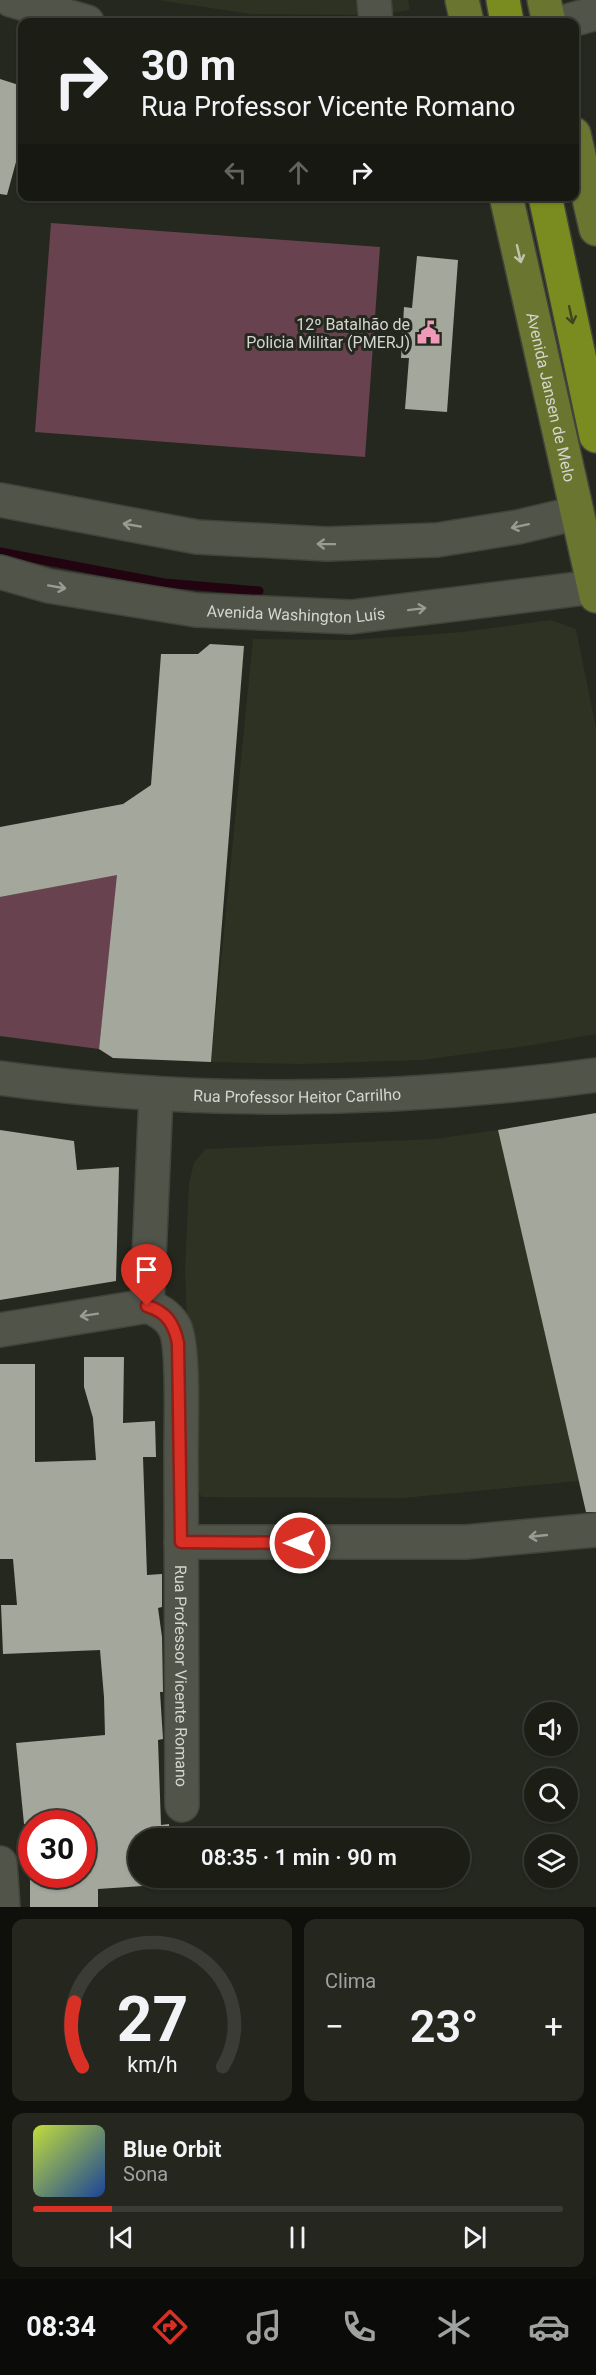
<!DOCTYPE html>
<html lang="pt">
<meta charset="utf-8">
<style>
body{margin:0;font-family:Roboto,sans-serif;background:#25271f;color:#f1f3f6;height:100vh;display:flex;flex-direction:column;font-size:22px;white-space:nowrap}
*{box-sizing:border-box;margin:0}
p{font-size:20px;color:#a0a2a1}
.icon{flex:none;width:33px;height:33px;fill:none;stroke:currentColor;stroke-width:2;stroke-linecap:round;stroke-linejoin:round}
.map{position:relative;height:1907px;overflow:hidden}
.panel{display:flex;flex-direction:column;gap:12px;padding:12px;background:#0f100c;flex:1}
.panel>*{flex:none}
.top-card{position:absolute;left:18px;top:18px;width:561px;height:183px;border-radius:12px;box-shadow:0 2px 4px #0004,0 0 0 2px #3a3c35;background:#1c1e16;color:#f1f3f6;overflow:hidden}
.tools{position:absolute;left:524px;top:1702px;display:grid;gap:12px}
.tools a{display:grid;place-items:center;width:54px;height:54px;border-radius:50%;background:#1c1e16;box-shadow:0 2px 4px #0004,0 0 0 2px #3a3c35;font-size:30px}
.speed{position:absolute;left:18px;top:1810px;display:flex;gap:12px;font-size:30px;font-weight:700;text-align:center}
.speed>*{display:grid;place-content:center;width:78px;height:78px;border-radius:50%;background:#1c1e16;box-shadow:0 2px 4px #0004,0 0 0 2px #3a3c35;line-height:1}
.speed .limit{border:9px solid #d22;background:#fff;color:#111}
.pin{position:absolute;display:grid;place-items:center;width:51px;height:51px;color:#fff;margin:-62px -26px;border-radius:50% 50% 50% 0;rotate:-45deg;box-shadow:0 0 6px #0007}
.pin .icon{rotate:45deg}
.me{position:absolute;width:66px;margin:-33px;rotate:270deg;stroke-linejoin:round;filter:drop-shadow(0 0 4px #0008)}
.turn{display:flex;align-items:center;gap:21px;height:126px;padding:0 24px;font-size:27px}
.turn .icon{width:78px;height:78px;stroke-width:2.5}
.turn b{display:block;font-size:42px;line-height:51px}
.lanes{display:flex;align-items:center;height:57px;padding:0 24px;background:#0003;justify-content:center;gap:30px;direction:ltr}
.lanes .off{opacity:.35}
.big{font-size:45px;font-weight:600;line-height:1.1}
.panel .card{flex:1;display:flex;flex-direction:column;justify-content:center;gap:9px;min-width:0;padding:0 21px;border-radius:12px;background:#25271f}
.panel .dial{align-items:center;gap:0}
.dial svg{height:156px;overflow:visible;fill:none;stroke:#3a3c35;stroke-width:7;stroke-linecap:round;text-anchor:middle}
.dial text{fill:#f1f3f6;stroke:none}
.song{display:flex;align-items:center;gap:18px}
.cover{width:72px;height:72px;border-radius:9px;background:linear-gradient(135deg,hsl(70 70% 55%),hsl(220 70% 35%))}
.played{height:6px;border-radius:3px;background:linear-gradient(90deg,#d93025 15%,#3a3c35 15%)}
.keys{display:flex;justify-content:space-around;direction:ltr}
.heat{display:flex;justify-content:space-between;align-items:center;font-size:33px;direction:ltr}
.panel .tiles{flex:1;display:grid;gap:12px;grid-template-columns:1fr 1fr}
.card:last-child{grid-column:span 2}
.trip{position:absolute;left:128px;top:1828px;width:342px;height:60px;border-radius:30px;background:#1c1e16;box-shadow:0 2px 4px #0004,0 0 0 2px #3a3c35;font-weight:600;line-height:60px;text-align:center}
.tab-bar{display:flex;height:96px;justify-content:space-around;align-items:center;background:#0b0c09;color:#a0a2a1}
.tab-bar .icon{width:42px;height:42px}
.tab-bar .on{color:#d93025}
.tab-bar b{font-size:27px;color:#f1f3f6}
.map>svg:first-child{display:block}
</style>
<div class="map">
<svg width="596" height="1907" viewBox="0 0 596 1907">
<rect width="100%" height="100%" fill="#25281e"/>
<!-- built -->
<g fill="#2e3223">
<path d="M158,0H408L410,10L376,15L251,14Z"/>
<path d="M551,620L576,629L596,728V1034L533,1045L422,1060L300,1064L211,1062L253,639L353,640L463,632Z"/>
<path d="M498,1130L579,1481L403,1498L202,1497L194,1486L185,1271L189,1183L194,1163L205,1149L434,1139Z"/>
</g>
<!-- green -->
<g fill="#68434f">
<path d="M51,223L380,247L365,457L35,432Z"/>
<path d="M118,874L99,1049L0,1036V897Z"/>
</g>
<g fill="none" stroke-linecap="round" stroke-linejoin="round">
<!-- stream -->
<path stroke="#220411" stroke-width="9" d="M0,552L164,583L259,591"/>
</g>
<!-- building -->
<g fill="#a4a79b">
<path d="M0,79L22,86V140L7,195L0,194Z"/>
<path d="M417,256L458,260L447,412L405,409L409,358H401L404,307L412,308Z"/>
<path d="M210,644L244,646L211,1062L113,1058L99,1049L117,875L0,897V827L123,804L151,785L161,654H198Z"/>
<path d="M596,1113V1512H586L498,1130Z"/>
<path d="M0,1130L74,1141L77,1170L119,1167L116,1281L0,1300Z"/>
<path d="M84,1357H124L123,1423L155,1421L156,1457H143L147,1575L162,1574V1607L158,1608L162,1637L163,1692H160L163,1739L158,1740L161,1825L169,1824L170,1839H138V1878H172L173,1884L98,1889V1907H30V1875H82V1824H24L16,1743L105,1735L104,1697L100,1650L3,1654L1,1605H17L13,1559H0V1364H35V1462L96,1460L93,1418L84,1387Z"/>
</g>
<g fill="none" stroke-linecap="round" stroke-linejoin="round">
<defs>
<g id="minor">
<path d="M11,0L87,22"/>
<path d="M374,0L376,22"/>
<path d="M564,22L596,13"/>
<path d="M0,500L197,537L327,544L437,540L518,527L577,513"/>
<path id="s1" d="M0,572L49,586L196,610L351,617L593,587"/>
<path id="s2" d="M0,1078C197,1105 399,1102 596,1075"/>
<path d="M147,1306L156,1095"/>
<path id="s3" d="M0,1330L147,1306C159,1310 169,1316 175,1328C184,1347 181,1424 181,1450C181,1569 181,1687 182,1805"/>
<path d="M181,1542H466L596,1530"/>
<path d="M0,1863L3,1907"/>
</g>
<g id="major">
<path d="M462,0L467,22"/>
<path d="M544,0L549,22"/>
<path d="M574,134L596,229"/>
<path id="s4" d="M506,196L596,596"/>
</g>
<g id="highway">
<path d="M503,0L507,22"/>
<path d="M545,196L596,436"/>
</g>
</defs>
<!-- minor casing -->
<use href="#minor" stroke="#42443c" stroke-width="36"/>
<!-- major casing -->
<use href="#major" stroke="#42443c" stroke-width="36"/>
<!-- highway casing -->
<use href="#highway" stroke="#42443c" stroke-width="36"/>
<!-- minor -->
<use href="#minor" stroke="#515449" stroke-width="33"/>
<!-- major -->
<use href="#major" stroke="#6a7630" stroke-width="33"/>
<!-- highway -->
<use href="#highway" stroke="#7a8c1f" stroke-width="33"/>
</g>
<!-- one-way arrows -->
<defs><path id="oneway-shaft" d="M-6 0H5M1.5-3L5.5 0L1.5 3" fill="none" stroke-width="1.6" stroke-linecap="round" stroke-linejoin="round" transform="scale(1.5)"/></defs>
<use stroke="#bfc3af" href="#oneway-shaft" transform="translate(519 254) rotate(77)"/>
<use stroke="#3f461e" href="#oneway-shaft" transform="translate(571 315) rotate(78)"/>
<g stroke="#999c93">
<use href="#oneway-shaft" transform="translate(132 525) rotate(-170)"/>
<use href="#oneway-shaft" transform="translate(520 526) rotate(168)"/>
<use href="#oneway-shaft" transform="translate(326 544) rotate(-179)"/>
<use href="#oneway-shaft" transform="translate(57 587) rotate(10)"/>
<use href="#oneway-shaft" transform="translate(417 609) rotate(-7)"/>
<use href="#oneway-shaft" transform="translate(89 1315) rotate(171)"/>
<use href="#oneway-shaft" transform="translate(538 1536) rotate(174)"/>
</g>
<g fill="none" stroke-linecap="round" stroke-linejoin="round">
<defs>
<path id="route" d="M147,1306C167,1312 174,1324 178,1343L181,1542L300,1543"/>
</defs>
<!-- route casing -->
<use href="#route" stroke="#8d1f18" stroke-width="15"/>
<!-- route -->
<use href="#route" stroke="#d93025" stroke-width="10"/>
</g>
<!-- icons -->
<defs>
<symbol id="civic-bare" viewBox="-9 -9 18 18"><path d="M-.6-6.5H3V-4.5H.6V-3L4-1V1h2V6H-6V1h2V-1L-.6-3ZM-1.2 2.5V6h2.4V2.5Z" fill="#ef9ab8" stroke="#25281e" stroke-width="2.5" paint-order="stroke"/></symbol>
</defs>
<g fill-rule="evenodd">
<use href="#civic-bare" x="412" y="316" width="33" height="33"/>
</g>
<g text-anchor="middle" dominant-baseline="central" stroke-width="6" stroke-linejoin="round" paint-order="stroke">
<!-- poi labels -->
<g font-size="16" fill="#d4d6cf" stroke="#25281e" text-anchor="end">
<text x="410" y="324">12º Batalhão de<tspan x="410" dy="18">Policia Militar (PMERJ)</tspan></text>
</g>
<!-- street labels -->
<g font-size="16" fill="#d4d6cf" stroke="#25281e">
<text stroke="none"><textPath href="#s4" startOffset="206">Avenida Jansen de Melo</textPath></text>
<text stroke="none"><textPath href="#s1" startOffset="300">Avenida Washington Luís</textPath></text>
<text stroke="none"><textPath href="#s2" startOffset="298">Rua Professor Heitor Carrilho</textPath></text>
<text stroke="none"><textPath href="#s3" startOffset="534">Rua Professor Vicente Romano</textPath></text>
</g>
</g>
</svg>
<div class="tools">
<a><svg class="icon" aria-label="sound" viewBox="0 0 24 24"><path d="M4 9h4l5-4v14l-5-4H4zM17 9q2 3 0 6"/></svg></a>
<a><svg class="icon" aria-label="search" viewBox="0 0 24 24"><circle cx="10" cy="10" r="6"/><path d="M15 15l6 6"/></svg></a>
<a><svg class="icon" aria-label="layers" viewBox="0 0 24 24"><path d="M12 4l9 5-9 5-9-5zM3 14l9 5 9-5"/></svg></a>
</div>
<div class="speed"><div class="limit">30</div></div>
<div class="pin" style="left:147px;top:1306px;background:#d93025"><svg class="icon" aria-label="arrive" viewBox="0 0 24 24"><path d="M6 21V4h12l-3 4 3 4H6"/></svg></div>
<svg class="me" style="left:300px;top:1543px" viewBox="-20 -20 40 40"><circle r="17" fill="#d93025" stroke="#fff" stroke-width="3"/><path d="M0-11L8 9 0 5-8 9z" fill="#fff"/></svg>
<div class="trip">08:35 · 1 min · 90 m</div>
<div class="top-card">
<div class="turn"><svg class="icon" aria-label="right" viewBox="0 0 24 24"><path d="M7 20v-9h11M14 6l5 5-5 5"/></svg><div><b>30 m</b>Rua Professor Vicente Romano</div></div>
<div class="lanes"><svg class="icon off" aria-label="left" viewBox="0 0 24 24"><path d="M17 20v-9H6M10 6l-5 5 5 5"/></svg><svg class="icon off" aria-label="ahead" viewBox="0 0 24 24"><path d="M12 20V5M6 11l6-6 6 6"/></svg><svg class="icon" aria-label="right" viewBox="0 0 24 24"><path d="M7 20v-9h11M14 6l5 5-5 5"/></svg></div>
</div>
</div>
<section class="panel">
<div class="tiles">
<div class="card dial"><svg viewBox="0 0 100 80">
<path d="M14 69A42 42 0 1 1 86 69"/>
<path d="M14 69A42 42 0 0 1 10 36" stroke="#d93025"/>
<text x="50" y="56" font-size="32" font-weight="700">27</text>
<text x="50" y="72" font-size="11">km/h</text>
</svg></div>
<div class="card"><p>Clima</p>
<div class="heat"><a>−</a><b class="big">23°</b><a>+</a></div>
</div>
<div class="card">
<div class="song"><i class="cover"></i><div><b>Blue Orbit</b><p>Sona</p></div></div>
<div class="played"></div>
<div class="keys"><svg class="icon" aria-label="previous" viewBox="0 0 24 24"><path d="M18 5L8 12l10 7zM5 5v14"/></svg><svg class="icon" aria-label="pause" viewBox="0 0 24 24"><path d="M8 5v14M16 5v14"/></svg><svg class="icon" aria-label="next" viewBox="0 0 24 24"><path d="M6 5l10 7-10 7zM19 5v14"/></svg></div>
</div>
</div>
</section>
<nav class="tab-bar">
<b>08:34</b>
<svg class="icon on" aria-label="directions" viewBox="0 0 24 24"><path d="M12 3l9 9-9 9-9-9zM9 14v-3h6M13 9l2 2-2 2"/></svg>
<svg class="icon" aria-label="music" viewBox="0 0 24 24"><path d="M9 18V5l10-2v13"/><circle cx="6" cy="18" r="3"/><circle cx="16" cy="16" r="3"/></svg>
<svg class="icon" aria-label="phone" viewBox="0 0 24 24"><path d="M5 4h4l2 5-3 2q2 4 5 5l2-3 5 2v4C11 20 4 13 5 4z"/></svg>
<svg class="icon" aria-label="climate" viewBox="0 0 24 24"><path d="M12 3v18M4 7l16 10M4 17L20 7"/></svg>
<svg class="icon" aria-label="car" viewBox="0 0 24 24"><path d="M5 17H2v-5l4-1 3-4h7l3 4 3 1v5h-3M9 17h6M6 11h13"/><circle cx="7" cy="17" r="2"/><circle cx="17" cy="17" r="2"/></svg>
</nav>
